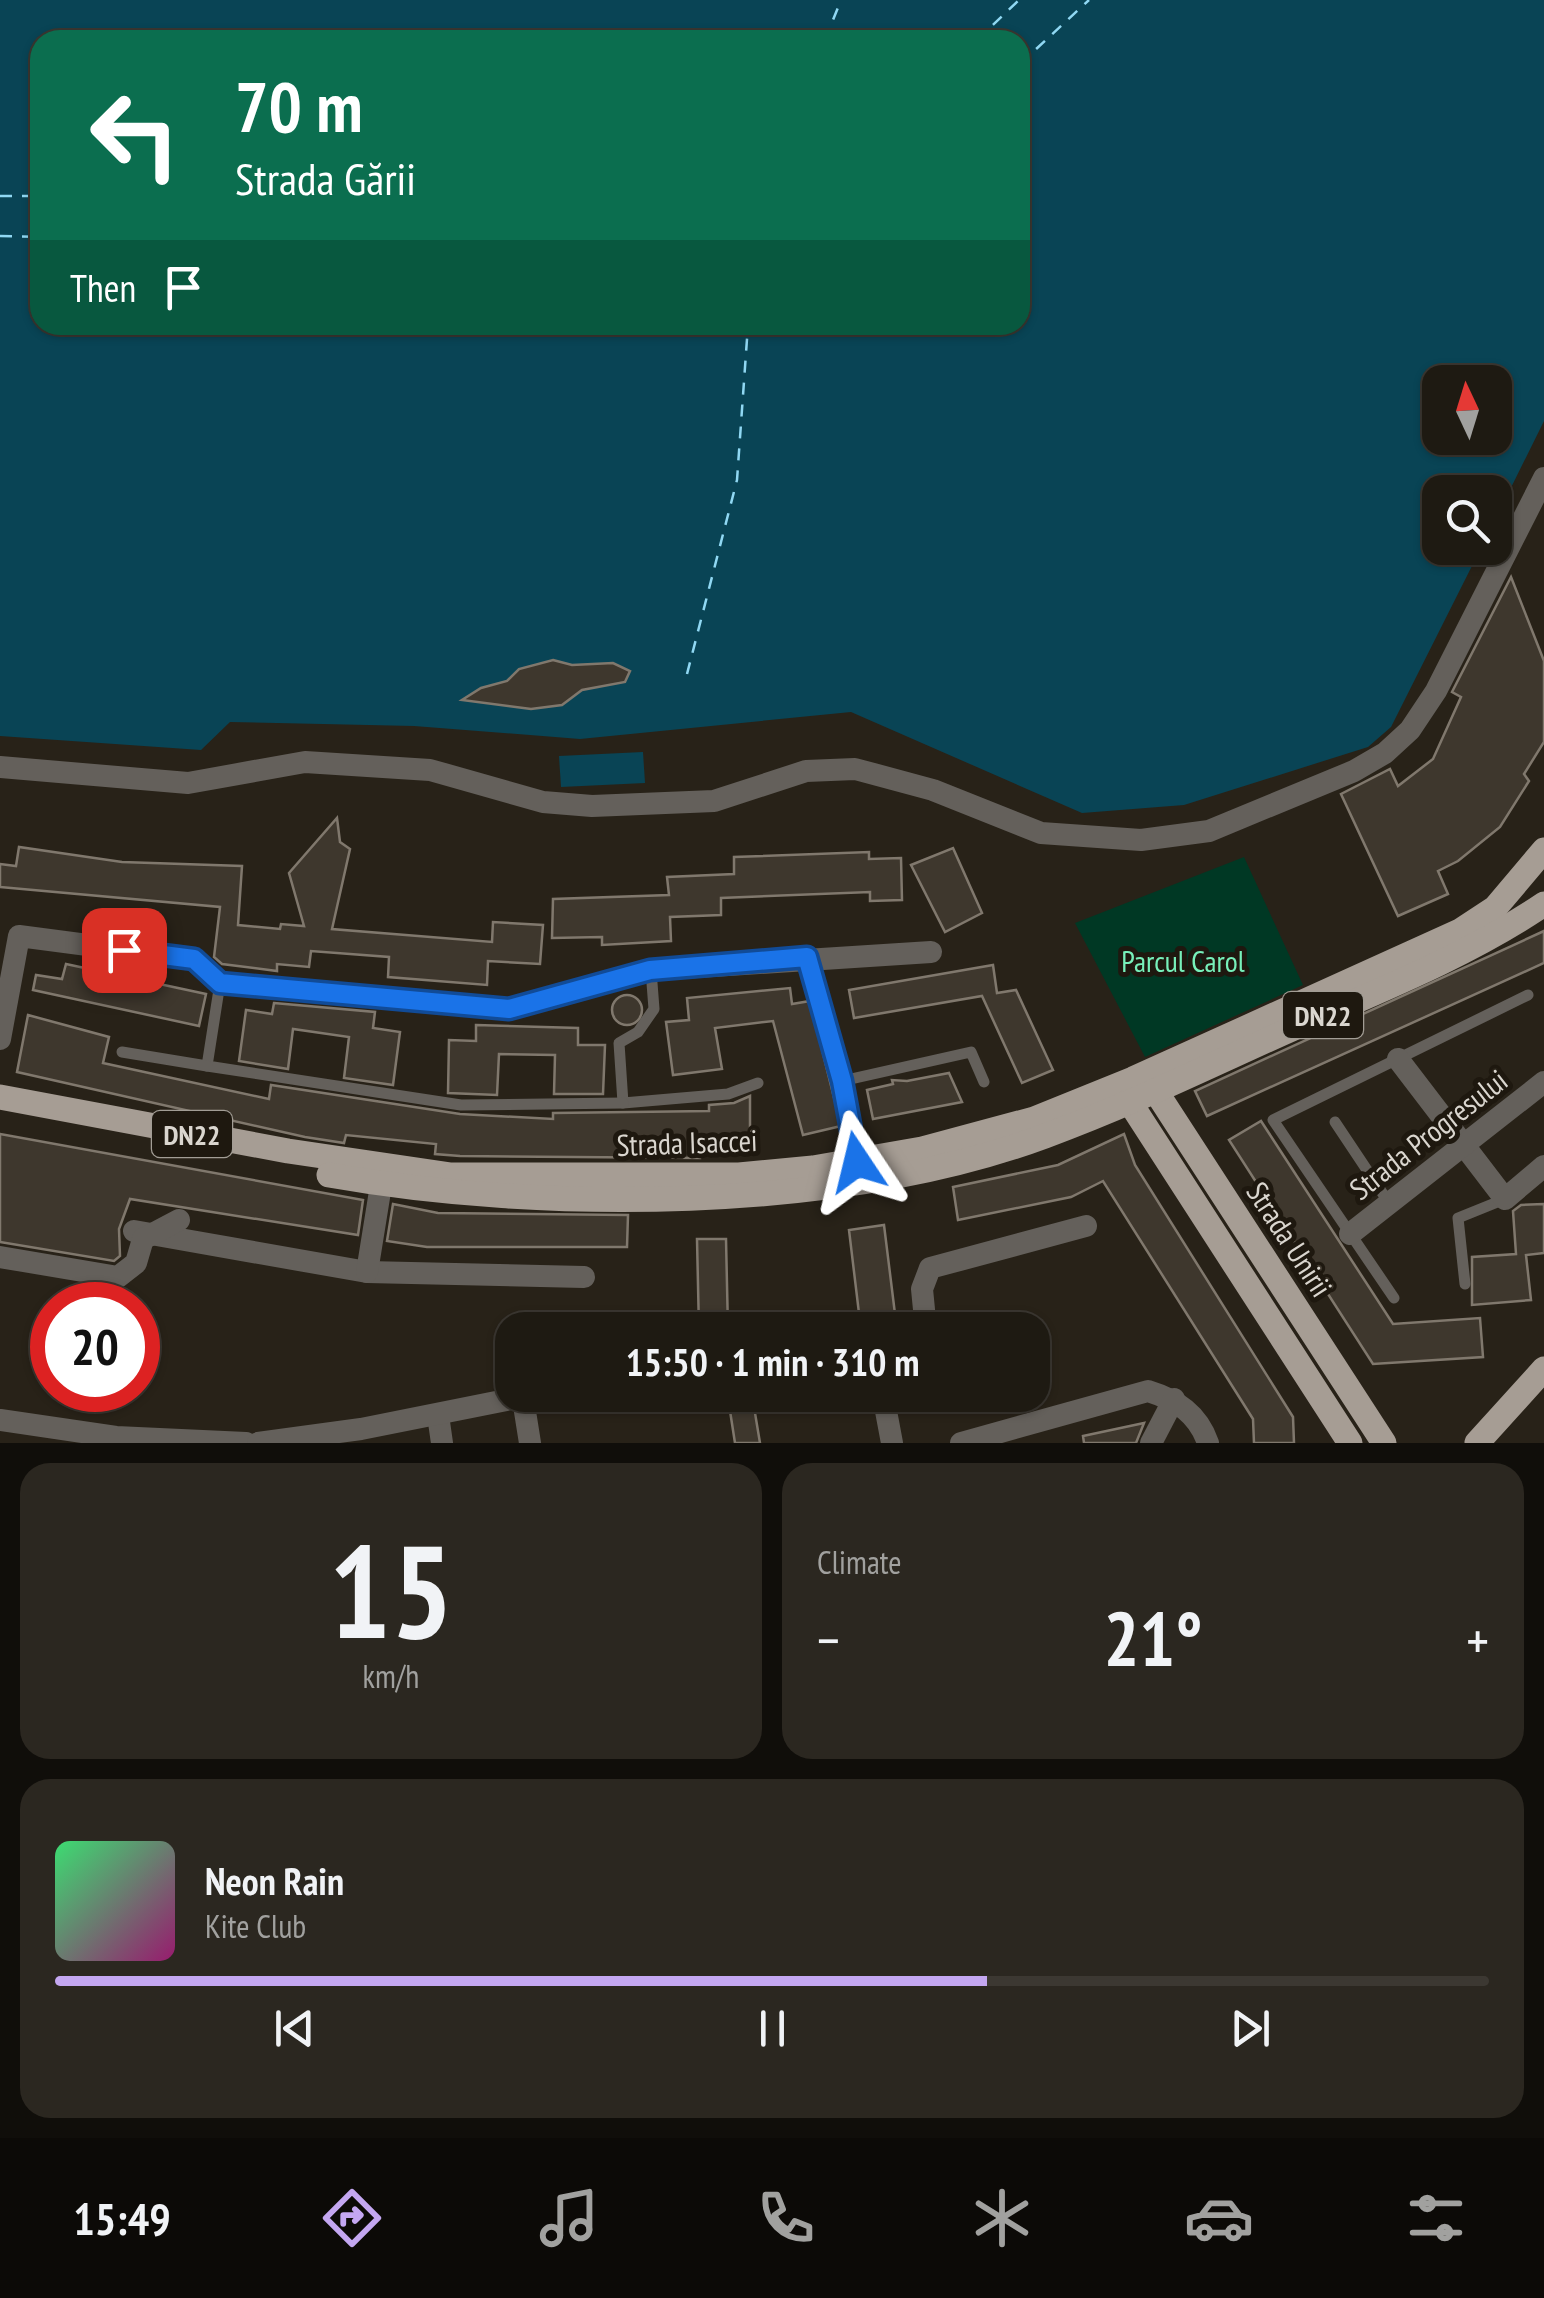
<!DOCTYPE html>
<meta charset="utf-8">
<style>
body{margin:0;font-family:"PT Sans Narrow",sans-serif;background:#2b2720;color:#f1f3f6;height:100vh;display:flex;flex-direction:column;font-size:38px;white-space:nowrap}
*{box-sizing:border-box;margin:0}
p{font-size:32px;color:#a1a19f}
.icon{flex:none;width:55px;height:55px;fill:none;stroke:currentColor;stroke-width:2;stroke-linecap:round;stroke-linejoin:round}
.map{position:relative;height:1443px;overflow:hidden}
.sheet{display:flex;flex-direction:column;gap:20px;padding:20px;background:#100e0a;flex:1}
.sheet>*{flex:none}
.guide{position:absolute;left:30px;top:30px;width:1000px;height:305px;border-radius:30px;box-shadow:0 2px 8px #0004,0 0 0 2px #3c3832;background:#0b6e4f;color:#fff;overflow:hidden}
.needle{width:65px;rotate:356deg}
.controls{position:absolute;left:1422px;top:365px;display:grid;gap:20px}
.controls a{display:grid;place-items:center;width:90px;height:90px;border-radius:20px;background:#1e1a12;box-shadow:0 2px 8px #0004,0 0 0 2px #3c3832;font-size:50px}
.speed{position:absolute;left:30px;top:1282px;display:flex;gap:20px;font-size:50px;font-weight:700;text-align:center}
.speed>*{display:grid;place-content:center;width:130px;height:130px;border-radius:50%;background:#1e1a12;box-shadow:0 2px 8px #0004,0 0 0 2px #3c3832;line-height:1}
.speed .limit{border:15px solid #d22;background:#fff;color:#111}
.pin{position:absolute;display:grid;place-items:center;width:85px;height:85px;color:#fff;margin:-42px;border-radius:20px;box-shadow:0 5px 15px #0006}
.me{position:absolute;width:110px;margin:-55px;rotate:350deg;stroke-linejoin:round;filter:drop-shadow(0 0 8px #0008)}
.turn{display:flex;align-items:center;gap:35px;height:210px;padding:0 40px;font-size:45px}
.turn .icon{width:130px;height:130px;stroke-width:2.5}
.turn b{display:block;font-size:70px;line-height:85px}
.then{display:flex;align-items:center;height:95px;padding:0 40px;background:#0003;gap:20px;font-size:38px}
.big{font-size:75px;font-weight:800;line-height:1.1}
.sheet .widget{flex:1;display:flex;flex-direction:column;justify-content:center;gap:15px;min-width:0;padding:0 35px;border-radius:30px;background:#2b2720}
.sheet .dial{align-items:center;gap:0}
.dial b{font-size:130px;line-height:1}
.song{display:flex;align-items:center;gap:30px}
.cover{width:120px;height:120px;border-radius:15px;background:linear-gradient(135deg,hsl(140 70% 55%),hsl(320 70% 35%))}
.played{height:10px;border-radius:5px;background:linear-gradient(90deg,#c4a7f1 65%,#3c3832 65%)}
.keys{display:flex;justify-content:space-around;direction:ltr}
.heat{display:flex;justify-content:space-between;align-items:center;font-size:55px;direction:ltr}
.sheet .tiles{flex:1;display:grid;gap:20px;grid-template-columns:1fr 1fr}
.widget:last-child{grid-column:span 2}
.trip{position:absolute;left:495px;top:1312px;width:555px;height:100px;border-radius:30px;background:#1e1a12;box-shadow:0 2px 8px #0004,0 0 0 2px #3c3832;font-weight:800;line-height:100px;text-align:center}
.tab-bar{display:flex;height:160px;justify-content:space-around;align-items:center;background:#0c0a07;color:#a1a19f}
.tab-bar .icon{width:70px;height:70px}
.tab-bar .current{color:#c4a7f1}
.tab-bar b{font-size:45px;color:#f1f3f6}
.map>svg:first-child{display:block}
</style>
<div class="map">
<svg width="1544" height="1443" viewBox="0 0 1544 1443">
<rect width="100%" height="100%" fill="#282218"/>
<!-- green -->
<path fill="#003824" d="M1244,857L1303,985L1145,1057L1075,923Z"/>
<!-- water -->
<g fill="#094455" fill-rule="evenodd">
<path d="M0,0H1544V421L1495,520V492H1440V548H1481L1391,727L1368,747L1184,805L1082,813L851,712L580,739L414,726L230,722L201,750L0,736ZM40,40H1020V325H40ZM1440,382H1495V438H1440Z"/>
<path d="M643,752L645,783L561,787L559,756Z"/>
</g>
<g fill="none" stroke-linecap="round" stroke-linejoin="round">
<!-- ferry -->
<g stroke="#90d8f3" stroke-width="2.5" stroke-dasharray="12 10" stroke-linecap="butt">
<path d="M825,40L841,0"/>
<path d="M977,40L1019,0"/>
<path d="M1020,64L1089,0"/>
<path d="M0,196H40"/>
<path d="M0,236L40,237"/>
<path d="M687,674L737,480L748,325"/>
</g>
</g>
<!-- building -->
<g fill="#3e372d" stroke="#80786d" stroke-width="2.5">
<path d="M1511,577L1544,661V742L1524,774L1529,781L1500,827L1458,861L1438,871L1448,894L1398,916L1341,794L1390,769L1398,786L1433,759L1461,697L1452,692Z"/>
<path d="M553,660L572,665L613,663L630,671L625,682L582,690L562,705L531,709L462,700L481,688L507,681L519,669Z"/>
<path d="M337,818L340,842L350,849L332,929L492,942L493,922L543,925L540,964L488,961L487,985L388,977L389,957L311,951L309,967L277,964V971L222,964L214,957L220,907L0,887V864L16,866L19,847L122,862L242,866L238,925L280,929L281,924L304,926L289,873Z"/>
<path d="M953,848L982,913L945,932L911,865Z"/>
<path d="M869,852V859L901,858L902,900L870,901V892L721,898V915L670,917L671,941L602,945V937L552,938L553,899L669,895L667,877L734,874V857Z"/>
<path d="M1544,931V963L1207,1116L1195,1091Z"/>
<path d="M66,964L206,994L199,1026L33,990L36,975L62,979Z"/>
<path d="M993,965L997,993L1016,990L1053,1070L1022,1083L982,996L854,1018L849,990Z"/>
<path d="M790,988L792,1004L810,1001L841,1126L803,1135L773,1021L715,1028L722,1069L673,1075L666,1022L689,1020L687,998Z"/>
<circle cx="627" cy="1010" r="15"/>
<path d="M274,1003L375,1012L373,1028L400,1032L393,1085L344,1078L349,1037L293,1029L288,1069L239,1061L246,1010L272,1014Z"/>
<path d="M28,1015L109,1037L103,1063L269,1099L271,1085L460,1114L553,1119V1113L709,1111V1105L734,1103L750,1096V1146L700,1145V1158L460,1156L435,1154L436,1144L346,1135L344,1143L305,1137L17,1072Z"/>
<path d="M476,1025L578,1028V1045H605L603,1094H554L555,1055L499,1054L497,1095L448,1093L449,1040L476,1041Z"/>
<path d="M949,1073L962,1102L873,1119L867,1090L893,1084L892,1080L907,1081Z"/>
<path d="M1261,1121L1393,1324L1480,1318L1483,1357L1373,1364L1229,1140Z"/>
<path d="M0,1134L363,1200L358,1235L130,1199L119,1229L120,1256L114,1261L0,1242Z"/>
<path d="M1124,1134L1135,1165L1293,1417L1294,1443H1254L1253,1419L1103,1181L1071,1197L958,1220L953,1187L1058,1165Z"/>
<path d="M393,1204L438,1213L628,1215L627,1247H427L387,1241Z"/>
<path d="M1544,1204V1253L1526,1255L1531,1300L1472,1305V1257L1516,1254L1513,1211L1521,1205Z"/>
<path d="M884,1225L897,1330H861L849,1230Z"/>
<path d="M697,1239H726L728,1330H699Z"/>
<path d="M752,1395L760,1443H735L728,1398Z"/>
<path d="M1144,1423L1136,1443H1084L1083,1436Z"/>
</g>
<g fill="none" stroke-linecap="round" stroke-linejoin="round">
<!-- lane -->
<g stroke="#64605b" stroke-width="11">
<path d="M807,957L842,1081L857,1162"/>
<path d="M651,970L654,1009L638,1032L619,1043L623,1103L728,1094L758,1083"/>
<path d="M220,983L207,1066L461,1105L623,1103"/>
<path d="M122,1052L207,1066"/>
<path d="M842,1081L971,1052L984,1082"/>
<path d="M1335,1122L1389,1203"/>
<path d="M1465,1284L1458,1218L1505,1199"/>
<path d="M1394,1298L1273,1120L1528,995"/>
</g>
<!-- street -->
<g stroke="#64605b" stroke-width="22">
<path d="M0,767L188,783L305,762L430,770L543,802L592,806L714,801L806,771L855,769L933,790L1041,833L1141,840L1209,831L1354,771L1385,753L1410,730L1436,691L1544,478"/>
<path d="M0,1039L19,936L194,959L220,983L509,1009L651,970L931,952"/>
<path d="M1398,1059L1505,1199L1544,1166"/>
<path d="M134,1231L367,1272L584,1277"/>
<path d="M1350,1234L1544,1082"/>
<path d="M0,1257L118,1277L136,1263L143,1239L179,1220"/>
<path d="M367,1272L381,1185"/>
<path d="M926,1330L922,1289L930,1268L1086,1226"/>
<path d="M883,1395L892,1443"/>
<path d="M523,1399L530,1443"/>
<path d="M438,1415L442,1443"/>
<path d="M0,1420L116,1437L246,1443"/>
<path d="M258,1443L361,1429L531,1395"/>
<path d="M961,1443L1148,1391C1177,1400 1198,1414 1208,1443"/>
<path d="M1151,1443L1174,1399"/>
</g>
<!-- primary -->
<g stroke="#a69d94" stroke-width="25">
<path d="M1142,1084L1155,1090L1384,1443"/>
<path d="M0,1097L288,1151L451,1175H739L813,1168L922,1149L1034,1119L1133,1079L1460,931L1495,908L1544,850"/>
<path d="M1129,1101L1350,1443"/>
<path d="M329,1175C543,1213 840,1212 1045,1136C1127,1106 1207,1067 1287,1031C1373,993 1466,957 1544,904"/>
<path d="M1477,1443L1544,1369"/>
</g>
</g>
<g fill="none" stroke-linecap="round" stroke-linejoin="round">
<defs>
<path id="route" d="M124,950L194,959L220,983L509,1009L650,970L807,957L842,1081L857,1162"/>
</defs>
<!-- route casing -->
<use href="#route" stroke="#114b97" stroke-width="25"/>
<!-- route -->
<use href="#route" stroke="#1a73e8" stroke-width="18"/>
</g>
<g text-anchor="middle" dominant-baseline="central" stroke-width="10" stroke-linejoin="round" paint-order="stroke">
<!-- shield labels -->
<g fill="#1e180f" stroke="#a29d95" stroke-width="2.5">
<rect x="1283" y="992" width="80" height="46" rx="8"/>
<rect x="152" y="1111" width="80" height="46" rx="8"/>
</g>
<g font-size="28" font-weight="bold" fill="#dad6cf">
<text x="1323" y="1015">DN22</text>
<text x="192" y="1134">DN22</text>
</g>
<!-- park labels -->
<g font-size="30" fill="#77f0ba" stroke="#1e180f">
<text x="1183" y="960">Parcul Carol</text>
</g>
<!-- street labels -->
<g font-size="30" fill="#dad6cf" stroke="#1e180f">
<text transform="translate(1428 1134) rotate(-38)">Strada Progresului</text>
<text transform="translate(687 1142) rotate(-2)">Strada Isaccei</text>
<text transform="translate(1290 1239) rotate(57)">Strada Unirii</text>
</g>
</g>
</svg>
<div class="controls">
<a><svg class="needle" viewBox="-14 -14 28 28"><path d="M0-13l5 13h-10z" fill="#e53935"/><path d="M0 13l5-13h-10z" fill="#a1a19f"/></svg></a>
<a><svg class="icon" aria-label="search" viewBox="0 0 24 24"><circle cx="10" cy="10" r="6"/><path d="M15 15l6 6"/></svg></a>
</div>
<div class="speed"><div class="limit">20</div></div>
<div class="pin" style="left:124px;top:950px;background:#d93025"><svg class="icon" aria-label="arrive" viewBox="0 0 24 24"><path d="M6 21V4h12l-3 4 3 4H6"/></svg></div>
<svg class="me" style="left:857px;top:1162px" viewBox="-20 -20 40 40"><path d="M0-17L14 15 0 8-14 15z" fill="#1a73e8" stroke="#fff" stroke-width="4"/></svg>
<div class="trip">15:50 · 1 min · 310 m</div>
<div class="guide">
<div class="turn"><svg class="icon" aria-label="left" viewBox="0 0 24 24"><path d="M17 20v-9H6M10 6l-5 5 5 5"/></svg><div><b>70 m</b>Strada Gării</div></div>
<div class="then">Then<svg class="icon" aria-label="arrive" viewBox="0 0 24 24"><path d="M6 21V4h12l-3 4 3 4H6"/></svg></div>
</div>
</div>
<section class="sheet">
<div class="tiles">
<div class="widget dial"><b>15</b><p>km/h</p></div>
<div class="widget"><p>Climate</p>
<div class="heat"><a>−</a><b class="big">21°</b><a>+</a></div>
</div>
<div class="widget">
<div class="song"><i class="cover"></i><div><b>Neon Rain</b><p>Kite Club</p></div></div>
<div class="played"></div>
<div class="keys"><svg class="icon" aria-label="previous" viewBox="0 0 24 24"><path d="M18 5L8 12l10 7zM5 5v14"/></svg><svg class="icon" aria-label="pause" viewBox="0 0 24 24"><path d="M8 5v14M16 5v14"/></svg><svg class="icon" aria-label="next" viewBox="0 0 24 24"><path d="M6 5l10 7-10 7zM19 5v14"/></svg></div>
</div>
</div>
</section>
<nav class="tab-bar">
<b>15:49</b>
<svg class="icon current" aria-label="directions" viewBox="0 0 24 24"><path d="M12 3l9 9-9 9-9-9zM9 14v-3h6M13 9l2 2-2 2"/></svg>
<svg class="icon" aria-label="music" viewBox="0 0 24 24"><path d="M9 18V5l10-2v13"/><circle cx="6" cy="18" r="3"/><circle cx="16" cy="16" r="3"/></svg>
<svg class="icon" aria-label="phone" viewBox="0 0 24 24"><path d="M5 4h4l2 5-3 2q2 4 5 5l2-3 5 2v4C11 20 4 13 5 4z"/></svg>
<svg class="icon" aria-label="climate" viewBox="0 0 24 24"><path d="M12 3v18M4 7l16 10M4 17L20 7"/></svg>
<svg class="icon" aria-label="car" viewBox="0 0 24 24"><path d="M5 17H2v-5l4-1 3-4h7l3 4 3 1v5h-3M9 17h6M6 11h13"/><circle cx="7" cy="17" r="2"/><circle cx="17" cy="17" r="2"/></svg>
<svg class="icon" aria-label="filters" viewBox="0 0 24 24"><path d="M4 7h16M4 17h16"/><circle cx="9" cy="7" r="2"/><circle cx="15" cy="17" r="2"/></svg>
</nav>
